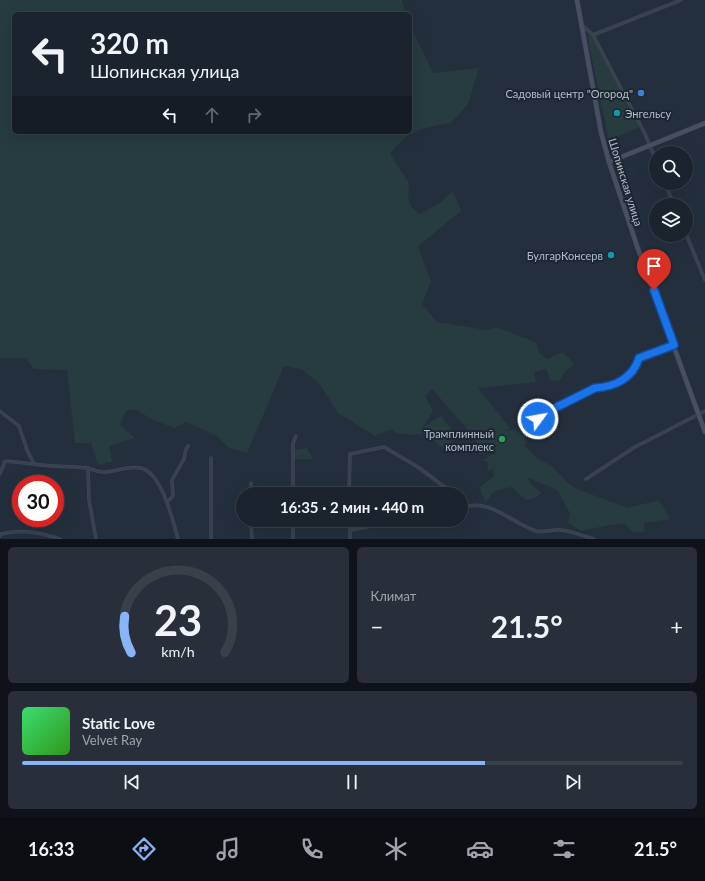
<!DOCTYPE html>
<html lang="ru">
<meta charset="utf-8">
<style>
body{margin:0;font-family:Lato,sans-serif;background:#282f3a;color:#f1f3f6;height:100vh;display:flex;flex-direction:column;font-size:15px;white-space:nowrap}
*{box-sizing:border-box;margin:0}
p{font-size:13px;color:#a0a4aa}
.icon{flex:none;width:22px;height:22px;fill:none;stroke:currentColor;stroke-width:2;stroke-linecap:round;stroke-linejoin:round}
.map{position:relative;height:539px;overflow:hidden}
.sheet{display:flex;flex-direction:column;gap:8px;padding:8px;background:#0f1319;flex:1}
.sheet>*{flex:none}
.guide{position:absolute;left:12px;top:12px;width:400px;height:122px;border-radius:6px;box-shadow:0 4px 16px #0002,0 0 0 1px #39404a;background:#1b232e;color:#f1f3f6;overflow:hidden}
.fabs{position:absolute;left:649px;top:146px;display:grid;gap:8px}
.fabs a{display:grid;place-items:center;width:44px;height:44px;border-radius:50%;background:#1b232e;box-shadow:0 4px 16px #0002,0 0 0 1px #39404a;font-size:20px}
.speed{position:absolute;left:12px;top:475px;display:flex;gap:8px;font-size:20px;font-weight:700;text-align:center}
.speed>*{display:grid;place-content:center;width:52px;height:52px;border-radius:50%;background:#1b232e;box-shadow:0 4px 16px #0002,0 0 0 1px #39404a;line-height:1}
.speed .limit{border:6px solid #d22;background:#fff;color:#111}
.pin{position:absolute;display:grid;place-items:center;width:34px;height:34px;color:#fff;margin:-41px -17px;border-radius:50% 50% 50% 0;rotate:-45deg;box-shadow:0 0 4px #0007}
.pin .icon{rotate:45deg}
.me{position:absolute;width:44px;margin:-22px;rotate:58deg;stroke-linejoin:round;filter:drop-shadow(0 0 3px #0008)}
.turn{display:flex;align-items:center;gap:14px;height:84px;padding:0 12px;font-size:18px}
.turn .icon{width:52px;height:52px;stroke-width:2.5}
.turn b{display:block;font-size:28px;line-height:34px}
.lanes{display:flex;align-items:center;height:38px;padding:0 12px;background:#0003;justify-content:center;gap:20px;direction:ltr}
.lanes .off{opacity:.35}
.big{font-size:30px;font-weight:700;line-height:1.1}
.sheet .tile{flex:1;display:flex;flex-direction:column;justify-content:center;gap:6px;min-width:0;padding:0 14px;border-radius:6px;background:#282f3a}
.sheet .dial{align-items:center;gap:0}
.dial svg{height:104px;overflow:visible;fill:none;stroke:#39404a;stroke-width:7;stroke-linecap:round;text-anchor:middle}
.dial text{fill:#f1f3f6;stroke:none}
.song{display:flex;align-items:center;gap:12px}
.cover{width:48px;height:48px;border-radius:6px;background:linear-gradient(135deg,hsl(140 70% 55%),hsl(110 70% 35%))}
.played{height:4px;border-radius:2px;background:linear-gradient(90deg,#8ab4f8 70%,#39404a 70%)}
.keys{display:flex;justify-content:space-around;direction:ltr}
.heat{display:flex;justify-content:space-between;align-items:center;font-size:22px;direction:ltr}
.sheet .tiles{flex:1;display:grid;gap:8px;grid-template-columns:1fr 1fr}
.tile:last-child{grid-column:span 2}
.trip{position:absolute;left:236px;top:487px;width:232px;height:40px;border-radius:20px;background:#1b232e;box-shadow:0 4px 16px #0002,0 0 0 1px #39404a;font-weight:700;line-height:40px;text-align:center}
.tabs{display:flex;height:64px;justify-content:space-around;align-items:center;background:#0b0e12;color:#a0a4aa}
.tabs .icon{width:28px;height:28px}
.tabs .current{color:#8ab4f8}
.tabs b{font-size:18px;color:#f1f3f6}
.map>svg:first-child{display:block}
</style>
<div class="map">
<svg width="705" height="539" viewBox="0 0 705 539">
<rect width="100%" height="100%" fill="#242f3e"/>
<!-- green -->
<g fill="#263c3f">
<path d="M0,0H402L406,14H14V132H410V25L433,73L479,68L468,104L451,123C423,127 407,131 390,154L409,183L408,196L411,207L420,214L441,202L453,191L461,211L418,246L431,282L422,304L437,322L487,330L497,327L537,343L539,353L547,359L563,352L574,364L565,372L559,381L550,380L546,369L534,372L536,382L478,388L510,428L504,431L511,430L524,432L545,426L547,431L525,437L526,444L523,445L537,458L553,467L568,483L577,489L628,508L659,500L670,519L644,523L645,531L634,533L625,524L610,525L581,531L568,523L570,513L557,490L527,477L531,484L542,493L535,498L526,500L511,487L493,492L486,502L481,493L480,487L494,476V469L488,471L487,461H481L497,452L479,454L476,441L477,440L432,389L425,396L433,411L423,427L441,416L451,429V442L457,455L438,445L429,433L411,435L395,433L392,429L375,436L338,413L319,383L301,369L284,366L247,453L229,448L217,436L186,422L174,428L149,418L138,410H126L120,425L135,438L109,446L112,462L98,465L91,443H75L67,370L34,369L26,358H0Z"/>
<path d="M587,35H591L639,127L609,141Z"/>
<path d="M307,448L313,459H295L294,450Z"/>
</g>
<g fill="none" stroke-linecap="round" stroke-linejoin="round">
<defs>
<g id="street">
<path d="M582,25L593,35L645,134L656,160"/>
<path d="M593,35L681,0"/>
<path d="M665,183L674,205"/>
<path d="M686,234L705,280"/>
<path d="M0,411L19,426L27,450L34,464C51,467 69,466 86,468C92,469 98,472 104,472C116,472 128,465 141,468C162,473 173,521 178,539"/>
<path d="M538,419L545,413L595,388C615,387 633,378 639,358L674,345"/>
<path d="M88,468L89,500L96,539"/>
<path d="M0,474L5,461L34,464"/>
<path d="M586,479L635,447L705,411"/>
<path d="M251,494V483"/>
<path d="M293,494V443L296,436"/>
<path d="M349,494L350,454L384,447L418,467L454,494"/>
<path d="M167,502L173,496L172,480L184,459L186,449L188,446"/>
<path d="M461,503L463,507"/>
<path d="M461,508C491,497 510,523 536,531C545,533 552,529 561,530C572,531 583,536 594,539"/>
<path d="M251,520L252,539"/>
<path d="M350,520V539"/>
<path d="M351,530L401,520"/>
<path d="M0,536L1,534C25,529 37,532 60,539"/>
<path d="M211,539V458"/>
<path d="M293,539V520"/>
</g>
<g id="secondary">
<path d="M577,0L601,132L609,162L637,246L705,432"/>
<path d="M609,162L705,123"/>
</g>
</defs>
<!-- street casing -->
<use href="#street" stroke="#414a57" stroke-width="3.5"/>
<!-- secondary casing -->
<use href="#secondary" stroke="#414a57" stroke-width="5"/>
<!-- street -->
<use href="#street" stroke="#38414e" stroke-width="2.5"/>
<!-- secondary -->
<use href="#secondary" stroke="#465061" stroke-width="4"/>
</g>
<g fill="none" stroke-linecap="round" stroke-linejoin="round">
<defs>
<path id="route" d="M538,419L545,413L595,388C615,387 633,378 639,358L674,345L654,290"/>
</defs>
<!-- route casing -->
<use href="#route" stroke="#114b97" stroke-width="10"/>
<!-- route -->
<use href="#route" stroke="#1a73e8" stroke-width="7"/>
</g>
<!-- markers -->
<circle fill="#3f7fe0" stroke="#1d2633" stroke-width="1.5" cx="641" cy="93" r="4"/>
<g fill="#0f9aa8" stroke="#1d2633" stroke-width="1.5">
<circle cx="617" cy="113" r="4"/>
<circle cx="611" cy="255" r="4"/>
</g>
<circle fill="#2e9e5b" stroke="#1d2633" stroke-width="1.5" cx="502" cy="439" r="4"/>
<g text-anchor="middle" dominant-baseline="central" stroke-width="4" stroke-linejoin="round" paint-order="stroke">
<!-- poi labels -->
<g font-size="11" fill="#b4bcc9" stroke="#1d2633" text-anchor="end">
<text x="633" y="93">Садовый центр "Огород"</text>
<text x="625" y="113" text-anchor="start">Энгельсу</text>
<text x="603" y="255">БулгарКонсерв</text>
<text x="494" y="433">Трамплинный<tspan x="494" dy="13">комплекс</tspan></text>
</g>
<!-- street labels -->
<g font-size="11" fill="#b4bcc9" stroke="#1d2633">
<text transform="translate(626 182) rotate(73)">Шопинская улица</text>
</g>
</g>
</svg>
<div class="fabs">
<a><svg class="icon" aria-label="search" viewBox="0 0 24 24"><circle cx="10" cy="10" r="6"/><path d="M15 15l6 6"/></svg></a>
<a><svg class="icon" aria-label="layers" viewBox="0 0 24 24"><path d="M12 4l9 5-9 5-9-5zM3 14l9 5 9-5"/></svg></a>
</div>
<div class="speed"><div class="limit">30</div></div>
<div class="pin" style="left:654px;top:290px;background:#d93025"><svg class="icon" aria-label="arrive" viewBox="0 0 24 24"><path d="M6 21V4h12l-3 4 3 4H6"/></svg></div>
<svg class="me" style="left:538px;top:419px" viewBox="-20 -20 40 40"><circle r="17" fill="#1a73e8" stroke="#fff" stroke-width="3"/><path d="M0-11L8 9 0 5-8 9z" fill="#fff"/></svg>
<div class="trip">16:35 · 2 мин · 440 m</div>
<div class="guide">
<div class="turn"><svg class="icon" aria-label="left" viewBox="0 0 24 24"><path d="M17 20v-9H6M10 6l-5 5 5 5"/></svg><div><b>320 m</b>Шопинская улица</div></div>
<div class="lanes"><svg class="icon" aria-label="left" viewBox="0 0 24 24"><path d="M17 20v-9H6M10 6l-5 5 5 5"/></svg><svg class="icon off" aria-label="ahead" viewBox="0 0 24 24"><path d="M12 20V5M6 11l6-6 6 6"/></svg><svg class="icon off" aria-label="right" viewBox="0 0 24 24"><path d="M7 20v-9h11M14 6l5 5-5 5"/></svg></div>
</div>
</div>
<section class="sheet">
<div class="tiles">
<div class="tile dial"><svg viewBox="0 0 100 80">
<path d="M14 69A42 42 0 1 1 86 69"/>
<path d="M14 69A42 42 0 0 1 9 41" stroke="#8ab4f8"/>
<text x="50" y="56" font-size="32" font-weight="700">23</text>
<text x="50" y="72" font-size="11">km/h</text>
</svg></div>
<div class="tile"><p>Климат</p>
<div class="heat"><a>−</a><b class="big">21.5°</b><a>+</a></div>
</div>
<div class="tile">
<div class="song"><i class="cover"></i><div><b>Static Love</b><p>Velvet Ray</p></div></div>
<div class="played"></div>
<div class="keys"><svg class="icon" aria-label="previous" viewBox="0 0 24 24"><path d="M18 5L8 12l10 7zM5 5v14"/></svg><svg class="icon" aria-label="pause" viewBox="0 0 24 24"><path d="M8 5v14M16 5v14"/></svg><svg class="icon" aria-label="next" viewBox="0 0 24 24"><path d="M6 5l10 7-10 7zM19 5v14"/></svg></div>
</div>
</div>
</section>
<nav class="tabs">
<b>16:33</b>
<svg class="icon current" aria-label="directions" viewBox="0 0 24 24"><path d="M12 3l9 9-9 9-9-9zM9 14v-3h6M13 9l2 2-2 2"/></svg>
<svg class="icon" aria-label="music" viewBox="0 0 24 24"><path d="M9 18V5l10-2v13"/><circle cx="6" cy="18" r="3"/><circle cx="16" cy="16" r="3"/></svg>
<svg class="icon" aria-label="phone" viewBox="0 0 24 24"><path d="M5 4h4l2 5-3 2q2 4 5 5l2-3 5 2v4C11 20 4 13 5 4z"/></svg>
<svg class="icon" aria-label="climate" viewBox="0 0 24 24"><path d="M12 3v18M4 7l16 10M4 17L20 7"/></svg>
<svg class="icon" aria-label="car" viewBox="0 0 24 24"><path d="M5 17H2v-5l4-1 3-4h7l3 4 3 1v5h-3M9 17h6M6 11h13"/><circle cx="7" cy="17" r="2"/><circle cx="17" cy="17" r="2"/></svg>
<svg class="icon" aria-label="filters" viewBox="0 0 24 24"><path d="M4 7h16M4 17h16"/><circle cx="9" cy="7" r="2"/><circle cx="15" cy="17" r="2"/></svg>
<b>21.5°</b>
</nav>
